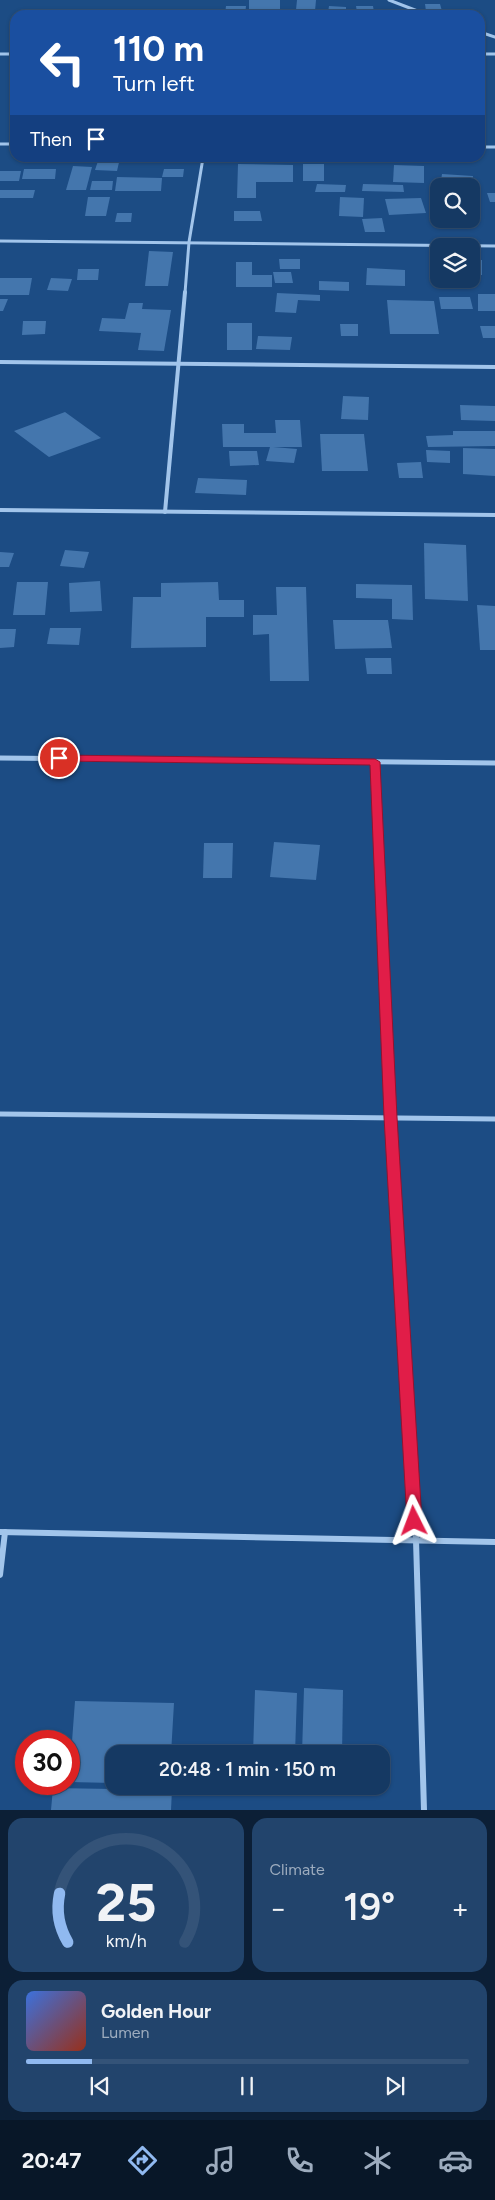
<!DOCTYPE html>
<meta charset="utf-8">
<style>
body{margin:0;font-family:Figtree,sans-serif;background:#22446c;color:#f1f3f6;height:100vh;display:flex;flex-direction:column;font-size:19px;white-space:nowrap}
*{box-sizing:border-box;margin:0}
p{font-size:16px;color:#9dacbe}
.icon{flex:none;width:28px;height:28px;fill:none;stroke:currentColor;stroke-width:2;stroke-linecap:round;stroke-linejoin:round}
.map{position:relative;height:1810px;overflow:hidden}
.details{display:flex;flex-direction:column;gap:8px;padding:8px;background:#0c1f36;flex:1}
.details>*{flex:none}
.top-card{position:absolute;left:10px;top:10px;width:475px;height:152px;border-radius:15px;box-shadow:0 1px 4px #0004,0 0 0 1px #345378;background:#1a4fa0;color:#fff;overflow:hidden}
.tools{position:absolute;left:430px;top:178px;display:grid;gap:10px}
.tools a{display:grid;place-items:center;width:50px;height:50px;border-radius:10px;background:#153963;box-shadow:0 1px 4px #0004,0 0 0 1px #345378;font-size:25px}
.speed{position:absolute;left:15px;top:1730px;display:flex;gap:10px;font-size:25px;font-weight:700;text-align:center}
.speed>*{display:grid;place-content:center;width:65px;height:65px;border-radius:50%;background:#153963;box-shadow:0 1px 4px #0004,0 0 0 1px #345378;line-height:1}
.speed .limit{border:8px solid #d22;background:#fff;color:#111}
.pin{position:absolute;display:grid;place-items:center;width:42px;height:42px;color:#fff;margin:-21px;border:2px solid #fff;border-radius:50%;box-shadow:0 1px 5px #0007}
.me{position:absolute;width:55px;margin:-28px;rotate:357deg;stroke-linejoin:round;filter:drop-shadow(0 0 4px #0008)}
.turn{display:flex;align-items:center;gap:18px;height:105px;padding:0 20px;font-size:22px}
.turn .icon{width:65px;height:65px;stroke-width:2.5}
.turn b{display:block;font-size:35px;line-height:42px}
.then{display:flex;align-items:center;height:48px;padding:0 20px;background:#0003;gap:10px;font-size:19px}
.big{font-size:38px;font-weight:600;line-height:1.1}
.details .card{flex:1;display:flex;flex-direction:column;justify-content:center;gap:8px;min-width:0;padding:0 18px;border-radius:15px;background:#22446c}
.details .dial{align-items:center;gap:0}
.dial svg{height:130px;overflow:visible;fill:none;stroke:#345378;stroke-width:7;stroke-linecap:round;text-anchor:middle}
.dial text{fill:#f1f3f6;stroke:none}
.song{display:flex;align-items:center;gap:15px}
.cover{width:60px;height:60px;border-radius:8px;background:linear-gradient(135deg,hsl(220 70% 55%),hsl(10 70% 35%))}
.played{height:5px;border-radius:2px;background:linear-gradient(90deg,#90b9f0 15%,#345378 15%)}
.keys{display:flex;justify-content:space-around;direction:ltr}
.heat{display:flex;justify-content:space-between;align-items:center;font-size:28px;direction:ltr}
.details .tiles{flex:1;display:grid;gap:8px;grid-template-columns:1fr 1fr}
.card:last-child{grid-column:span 2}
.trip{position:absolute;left:105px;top:1745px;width:285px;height:50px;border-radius:15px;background:#153963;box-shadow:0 1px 4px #0004,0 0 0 1px #345378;font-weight:600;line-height:50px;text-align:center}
.dock{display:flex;height:80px;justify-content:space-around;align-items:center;background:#081728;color:#9dacbe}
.dock .icon{width:35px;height:35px}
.dock .on{color:#90b9f0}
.dock b{font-size:22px;color:#f1f3f6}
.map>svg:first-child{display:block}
</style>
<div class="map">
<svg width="495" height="1810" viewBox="0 0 495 1810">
<rect width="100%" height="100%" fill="#1c4c84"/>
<!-- building -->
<g fill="#4476ad">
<rect x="249" y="0" width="31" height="9"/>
<path d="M297,0H316L315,11L296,10Z"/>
<path d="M425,4H440L442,11H426Z"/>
<path d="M226,6H246L245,15H225Z"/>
<path d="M329,6L346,7V14L328,13Z"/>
<path d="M356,6H373L374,12H357Z"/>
<path d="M99,158H120L117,171L95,170Z"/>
<path d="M238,164L293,165V182H256V198H237Z"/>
<rect x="303" y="164" width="21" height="17"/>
<path d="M394,165L424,166V183L393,182Z"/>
<path d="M73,166L92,167L86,190H66Z"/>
<path d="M24,169H56L55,179H22Z"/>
<path d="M164,169H184L183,177H162Z"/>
<path d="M0,171H21L19,181H0Z"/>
<path d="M442,174L473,176L472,183L441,181Z"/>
<path d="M117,177L162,178L161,191H115Z"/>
<path d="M92,181H113L112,190H90Z"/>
<path d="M317,184L346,185L345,192H315Z"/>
<path d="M363,184L403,185L404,192L362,191Z"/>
<path d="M0,190H35L33,198H0Z"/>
<path d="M487,193H495V202H490Z"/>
<path d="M88,197H110L106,216H85Z"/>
<path d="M340,197L364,198L363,217L339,216Z"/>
<path d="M421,198L426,213L389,215L385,199Z"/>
<path d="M234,211H260L262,221H234Z"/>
<path d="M117,213H132L131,222H115Z"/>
<path d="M382,218L385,232H365L362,219Z"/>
<path d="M149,251L173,252L168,286H145Z"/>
<path d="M279,259H300V269H280Z"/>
<rect x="471" y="260" width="11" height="15"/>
<path d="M236,262H252V275H272V287H236Z"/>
<path d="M367,268L405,270V286L366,285Z"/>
<path d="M78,269H99L98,280H77Z"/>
<path d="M273,272H291L293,283H275Z"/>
<path d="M0,278H32L29,295H0Z"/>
<path d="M51,278L72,279L68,291L47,290Z"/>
<path d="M319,281L349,282V291L319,290Z"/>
<path d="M277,293L320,295V301L298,300L296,313L275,312Z"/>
<rect x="478" y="294" width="17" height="17"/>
<path d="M439,297H470L473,309H441Z"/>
<path d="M0,299H8L3,311H0Z"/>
<path d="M387,300L434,301L439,334H390Z"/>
<path d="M129,303H143L142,309L171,310L164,351L138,350L141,333L99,331L102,318L125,319Z"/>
<path d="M23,321H46L45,334L22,335Z"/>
<rect x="227" y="323" width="25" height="27"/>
<path d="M340,324H358V336H341Z"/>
<path d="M480,326H495V338H483Z"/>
<path d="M258,336L292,337L290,350L256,349Z"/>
<path d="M343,396L369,397L368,420L341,419Z"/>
<path d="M460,405L495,406V421L461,420Z"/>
<path d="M65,412L101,438L49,457L14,431Z"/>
<path d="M275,420H300L302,447H273L297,449L294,463L266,461L270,447H223L222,424H244V433H276Z"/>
<path d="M453,431H495V446L428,447L426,436L453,435Z"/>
<path d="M320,434H364L368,471H322Z"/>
<path d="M463,448L495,449V476L463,474Z"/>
<path d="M426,450L450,451V463L427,462Z"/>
<path d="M229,451H257L259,465L230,466Z"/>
<path d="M421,462L423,478H399L397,463Z"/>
<path d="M198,478L247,480L246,495L195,493Z"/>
<path d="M424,543L466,545L468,601L425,599Z"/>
<path d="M65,550L89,552L84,568L60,566Z"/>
<path d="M0,552L14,553L9,567H0Z"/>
<path d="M100,581L102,611L70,612L69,583Z"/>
<path d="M17,582H48L45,615H13Z"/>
<path d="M218,582L219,600H244V617H206V647L131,648L133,597H161V583Z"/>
<path d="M356,584L412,585L413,620L392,619V599L356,598Z"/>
<path d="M276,587H306L309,681H270L269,634L253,635V615H277Z"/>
<path d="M477,605L495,606V650H480Z"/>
<path d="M333,620H388L392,648L335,649Z"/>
<path d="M50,628H81L79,645L47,644Z"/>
<path d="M0,629H16L14,647L0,648Z"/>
<path d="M365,658H391L392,674H367Z"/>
<path d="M274,842L320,845L316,880L270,877Z"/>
<path d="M204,843H233L232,878H203Z"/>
<path d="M304,1688L343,1690L342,1754H302Z"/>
<path d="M255,1690L297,1693L295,1754H253Z"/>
<path d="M75,1701L174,1703L171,1754H114V1783L69,1782Z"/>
<path d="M53,1788L172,1790L171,1810H51Z"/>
</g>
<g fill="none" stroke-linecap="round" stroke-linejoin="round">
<!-- minor-far3 -->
<g stroke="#a2c5eb" stroke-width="3">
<path d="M389,0L428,15"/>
<path d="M480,32L495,37"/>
<path d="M0,54H15"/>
<path d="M480,54H495"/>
<path d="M0,144H15"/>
<path d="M480,147H495"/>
<path d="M0,241L495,246"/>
<path d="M185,293L189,242L203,158"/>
</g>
<!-- minor-far2 -->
<g stroke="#a2c5eb" stroke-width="4">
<path d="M0,362L495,367"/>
<path d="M0,510L495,515"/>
<path d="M165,512L185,292"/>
</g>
<!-- minor-far1 -->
<g stroke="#a2c5eb" stroke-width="5">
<path d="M0,758L495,763"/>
<path d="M375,762L393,1168"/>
<path d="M0,1114L495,1119"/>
</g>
<!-- minor -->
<g stroke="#a2c5eb" stroke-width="6">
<path d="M393,1167L416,1540L424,1810"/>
<path d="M0,1532L495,1542"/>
<path d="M0,1575L5,1532"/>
</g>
</g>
<!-- route -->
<path fill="#e11d48" stroke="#92132f" d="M59,755L375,759L380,762L397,1117L422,1521L420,1526L414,1528L409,1526L407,1521L384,1117L370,765L56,761V756Z"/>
</svg>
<div class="tools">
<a><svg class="icon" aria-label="search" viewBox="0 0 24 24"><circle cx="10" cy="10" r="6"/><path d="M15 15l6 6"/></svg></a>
<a><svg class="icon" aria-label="layers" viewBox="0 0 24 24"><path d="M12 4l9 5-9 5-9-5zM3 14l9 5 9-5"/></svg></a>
</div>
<div class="speed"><div class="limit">30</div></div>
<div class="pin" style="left:59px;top:758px;background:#d93025"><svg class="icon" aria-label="arrive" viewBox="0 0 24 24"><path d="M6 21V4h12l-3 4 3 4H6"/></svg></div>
<svg class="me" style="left:414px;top:1521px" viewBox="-20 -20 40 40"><path d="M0-17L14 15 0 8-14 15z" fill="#e11d48" stroke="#fff" stroke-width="4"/></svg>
<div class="trip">20:48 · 1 min · 150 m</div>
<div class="top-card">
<div class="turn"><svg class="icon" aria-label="left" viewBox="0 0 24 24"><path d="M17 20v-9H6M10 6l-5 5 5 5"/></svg><div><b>110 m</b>Turn left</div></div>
<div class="then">Then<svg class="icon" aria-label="arrive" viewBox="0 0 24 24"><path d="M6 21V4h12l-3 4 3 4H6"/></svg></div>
</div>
</div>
<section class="details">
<div class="tiles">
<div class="card dial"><svg viewBox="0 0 100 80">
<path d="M14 69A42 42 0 1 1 86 69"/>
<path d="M14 69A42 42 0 0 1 9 39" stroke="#90b9f0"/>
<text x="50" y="56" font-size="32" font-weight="700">25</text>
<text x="50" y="72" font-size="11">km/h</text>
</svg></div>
<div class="card"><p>Climate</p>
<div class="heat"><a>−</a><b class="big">19°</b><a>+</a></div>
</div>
<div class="card">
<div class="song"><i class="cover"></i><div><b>Golden Hour</b><p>Lumen</p></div></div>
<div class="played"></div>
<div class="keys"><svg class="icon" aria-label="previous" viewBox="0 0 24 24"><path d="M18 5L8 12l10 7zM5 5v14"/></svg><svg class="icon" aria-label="pause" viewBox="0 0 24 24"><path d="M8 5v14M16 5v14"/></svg><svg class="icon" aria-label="next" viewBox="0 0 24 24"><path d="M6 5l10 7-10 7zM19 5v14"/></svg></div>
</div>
</div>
</section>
<nav class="dock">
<b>20:47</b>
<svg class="icon on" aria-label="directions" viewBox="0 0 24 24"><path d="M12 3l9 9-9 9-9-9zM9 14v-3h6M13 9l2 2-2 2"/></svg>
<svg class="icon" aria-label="music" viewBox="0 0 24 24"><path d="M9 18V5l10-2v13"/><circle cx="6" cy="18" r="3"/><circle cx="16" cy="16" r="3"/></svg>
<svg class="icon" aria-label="phone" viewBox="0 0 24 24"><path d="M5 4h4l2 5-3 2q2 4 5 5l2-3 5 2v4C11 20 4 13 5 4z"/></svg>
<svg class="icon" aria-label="climate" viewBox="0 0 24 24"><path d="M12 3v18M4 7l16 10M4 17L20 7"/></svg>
<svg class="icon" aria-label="car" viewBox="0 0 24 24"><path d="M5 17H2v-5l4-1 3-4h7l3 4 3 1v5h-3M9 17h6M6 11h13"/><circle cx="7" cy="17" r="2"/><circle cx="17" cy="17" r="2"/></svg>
</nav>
